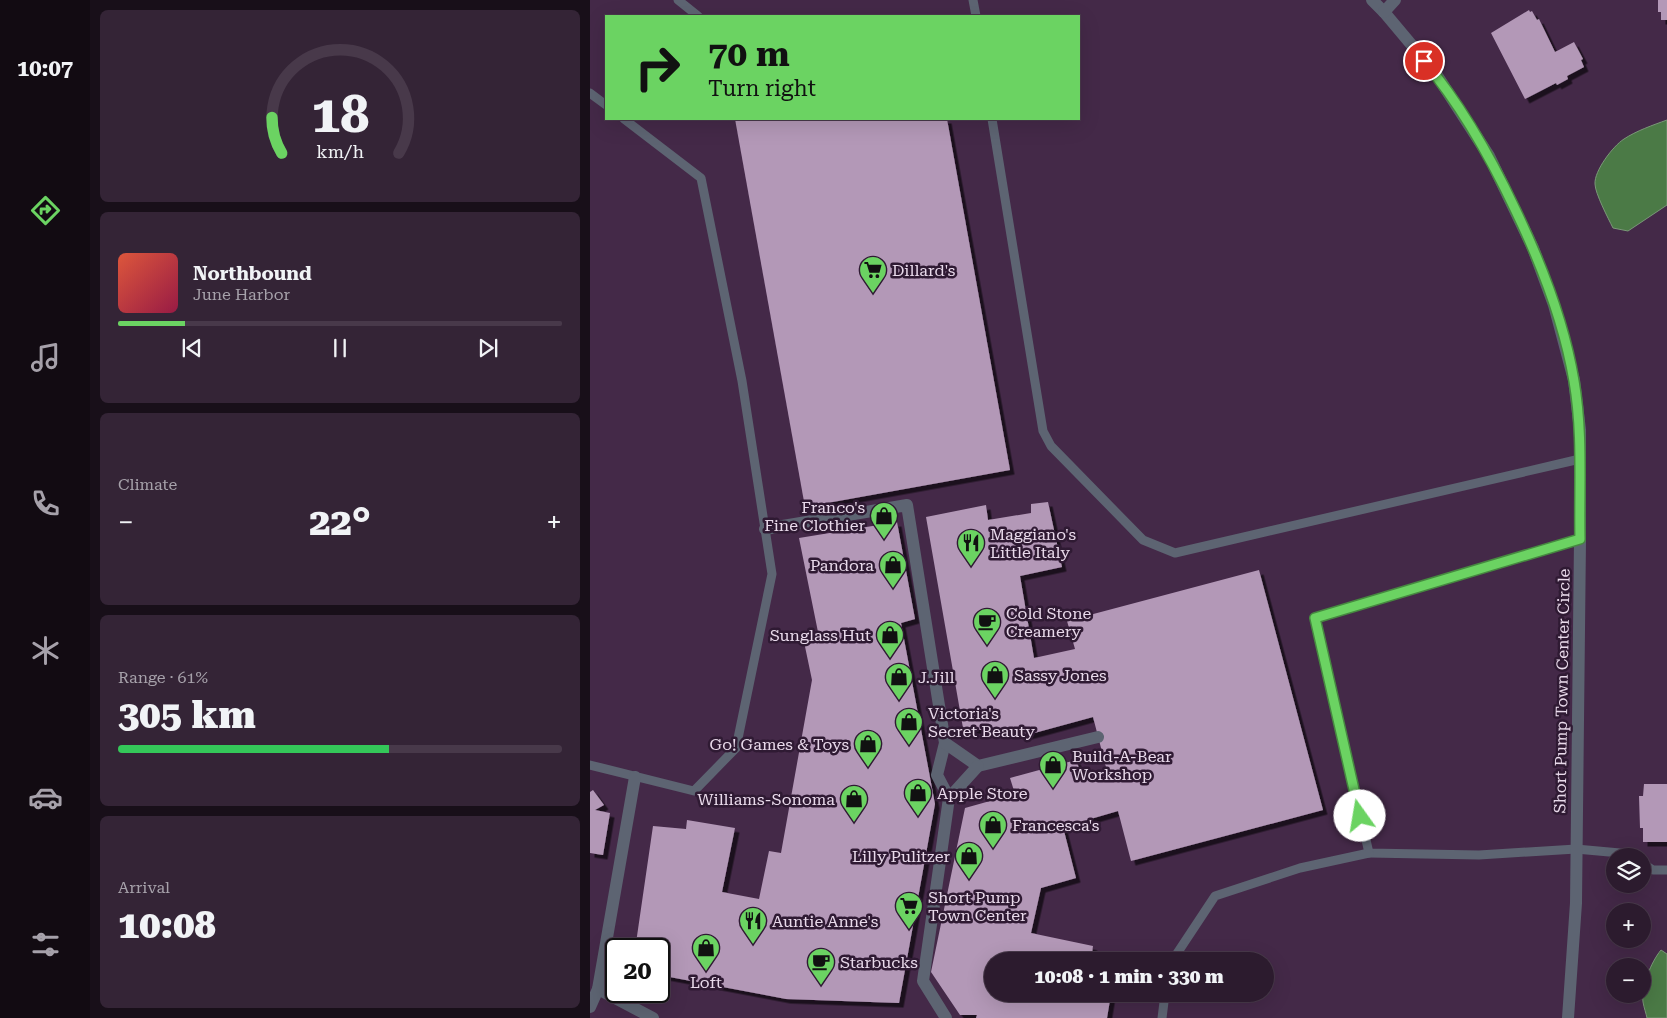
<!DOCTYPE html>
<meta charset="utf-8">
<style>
body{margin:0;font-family:"Roboto Serif",serif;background:#342436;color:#f1f3f6;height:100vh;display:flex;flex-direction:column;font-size:19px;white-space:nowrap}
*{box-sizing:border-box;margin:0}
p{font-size:16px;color:#a6a1aa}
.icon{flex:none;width:28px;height:28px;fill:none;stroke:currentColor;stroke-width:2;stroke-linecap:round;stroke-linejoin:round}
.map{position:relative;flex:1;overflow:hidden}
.side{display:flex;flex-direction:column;gap:10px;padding:10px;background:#180f19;width:500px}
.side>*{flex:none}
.hud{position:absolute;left:15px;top:15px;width:475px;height:105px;border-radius:0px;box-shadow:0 5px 20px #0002,0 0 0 1px #48394a;background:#6bd362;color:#111;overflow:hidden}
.tools{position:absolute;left:1016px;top:848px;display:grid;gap:10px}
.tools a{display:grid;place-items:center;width:45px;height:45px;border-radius:50%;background:#2c1b2e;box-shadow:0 5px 20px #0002,0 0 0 1px #48394a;font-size:25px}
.speed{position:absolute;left:15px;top:938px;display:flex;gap:10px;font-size:25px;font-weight:700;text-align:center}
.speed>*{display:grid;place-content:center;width:65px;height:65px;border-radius:50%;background:#2c1b2e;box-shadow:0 5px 20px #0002,0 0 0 1px #48394a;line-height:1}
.speed .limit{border:2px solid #111;border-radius:8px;background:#fff;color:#111}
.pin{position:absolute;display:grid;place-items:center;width:42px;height:42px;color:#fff;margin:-21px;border:2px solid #fff;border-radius:50%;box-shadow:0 1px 5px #0007}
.me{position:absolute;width:55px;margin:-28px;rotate:347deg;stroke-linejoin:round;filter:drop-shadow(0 0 4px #0008)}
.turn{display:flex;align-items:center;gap:18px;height:105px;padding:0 20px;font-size:22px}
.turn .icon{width:65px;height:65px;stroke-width:2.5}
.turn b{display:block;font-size:35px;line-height:42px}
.big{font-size:38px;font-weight:800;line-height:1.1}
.side .tile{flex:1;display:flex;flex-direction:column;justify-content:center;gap:8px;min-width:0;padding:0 18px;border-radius:8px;background:#342436}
.side .dial{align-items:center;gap:0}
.dial svg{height:130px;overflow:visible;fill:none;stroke:#48394a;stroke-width:7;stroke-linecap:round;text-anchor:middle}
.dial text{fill:#f1f3f6;stroke:none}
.song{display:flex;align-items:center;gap:15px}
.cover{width:60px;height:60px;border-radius:8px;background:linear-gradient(135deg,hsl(10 70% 55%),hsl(340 70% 35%))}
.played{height:5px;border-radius:2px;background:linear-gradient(90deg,#6bd362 15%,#48394a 15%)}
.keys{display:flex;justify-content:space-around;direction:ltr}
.heat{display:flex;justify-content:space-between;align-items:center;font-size:28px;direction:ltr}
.charge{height:8px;border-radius:4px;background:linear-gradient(90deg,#34c759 61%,#48394a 0)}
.trip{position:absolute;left:394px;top:952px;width:290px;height:50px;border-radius:25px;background:#2c1b2e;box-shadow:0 5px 20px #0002,0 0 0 1px #48394a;font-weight:800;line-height:50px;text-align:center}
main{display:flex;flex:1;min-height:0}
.menu{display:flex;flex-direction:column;width:90px;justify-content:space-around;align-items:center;background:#120b12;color:#a6a1aa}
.menu .icon{width:35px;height:35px}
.menu .selected{color:#6bd362}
.menu b{font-size:22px;color:#f1f3f6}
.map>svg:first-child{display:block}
</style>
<main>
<nav class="menu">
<b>10:07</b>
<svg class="icon selected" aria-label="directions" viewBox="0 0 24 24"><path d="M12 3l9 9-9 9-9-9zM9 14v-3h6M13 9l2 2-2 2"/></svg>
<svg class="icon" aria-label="music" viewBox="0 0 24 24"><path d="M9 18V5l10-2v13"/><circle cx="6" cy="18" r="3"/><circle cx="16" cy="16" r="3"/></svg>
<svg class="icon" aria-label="phone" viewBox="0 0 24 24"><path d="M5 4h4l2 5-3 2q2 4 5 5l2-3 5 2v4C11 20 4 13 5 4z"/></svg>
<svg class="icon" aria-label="climate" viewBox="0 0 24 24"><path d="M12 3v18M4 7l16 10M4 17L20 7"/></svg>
<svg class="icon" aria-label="car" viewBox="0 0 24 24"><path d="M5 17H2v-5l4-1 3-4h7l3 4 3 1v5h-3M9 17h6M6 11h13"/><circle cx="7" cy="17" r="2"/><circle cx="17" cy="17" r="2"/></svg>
<svg class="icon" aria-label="filters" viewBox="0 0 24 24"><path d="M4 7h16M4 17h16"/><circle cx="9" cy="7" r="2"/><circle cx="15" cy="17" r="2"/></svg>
</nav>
<section class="side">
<div class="tile dial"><svg viewBox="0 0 100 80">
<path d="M14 69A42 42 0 1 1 86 69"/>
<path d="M14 69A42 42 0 0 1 8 47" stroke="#6bd362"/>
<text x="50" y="56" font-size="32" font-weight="700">18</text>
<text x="50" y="72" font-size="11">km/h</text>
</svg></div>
<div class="tile">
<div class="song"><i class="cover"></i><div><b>Northbound</b><p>June Harbor</p></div></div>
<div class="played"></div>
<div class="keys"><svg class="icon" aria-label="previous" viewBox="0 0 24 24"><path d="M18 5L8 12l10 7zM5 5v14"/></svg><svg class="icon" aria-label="pause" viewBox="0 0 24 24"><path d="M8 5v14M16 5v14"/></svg><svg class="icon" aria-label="next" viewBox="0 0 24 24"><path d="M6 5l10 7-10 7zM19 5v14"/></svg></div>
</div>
<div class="tile"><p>Climate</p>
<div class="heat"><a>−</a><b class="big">22°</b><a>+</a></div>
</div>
<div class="tile"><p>Range · 61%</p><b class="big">305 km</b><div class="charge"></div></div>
<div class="tile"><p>Arrival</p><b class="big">10:08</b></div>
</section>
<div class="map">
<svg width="1077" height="1018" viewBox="0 0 1077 1018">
<defs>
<filter id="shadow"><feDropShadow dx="4.5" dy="4.5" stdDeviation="0" flood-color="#0009"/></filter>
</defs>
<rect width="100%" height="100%" fill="#3a243d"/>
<!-- built -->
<path fill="#442948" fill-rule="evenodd" d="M0,0H1077V1018H0ZM16,16H489V119H16ZM1025,856H1052V884H1025ZM1025,911H1052V939H1025ZM26,949H69V991H26ZM402,961H675V994H402ZM1025,966H1052V994H1025Z"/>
<!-- water -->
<g fill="#4b7a46" stroke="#7a9778">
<path d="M1077,120V205L1038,231L1023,228C1018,218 1005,193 1005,184C1004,171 1023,146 1034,139C1046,131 1063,125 1077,120Z"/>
<path d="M1071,950L1077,954V1018H1057C1056,1013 1054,1008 1053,1002C1051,987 1061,962 1071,950Z"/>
</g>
<!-- building -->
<g fill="#b398b7" filter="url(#shadow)">
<path d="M1068,0H1077V20H1071V12H1068Z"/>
<path d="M939,10L940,12L942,11L947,20L949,19L965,52L984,42L993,59L991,60L994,67L977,76L978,79L967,85L966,83L935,99L901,33Z"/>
<path d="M145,119H357L420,470L215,507Z"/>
<path d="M458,502L472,567L430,576L444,658L485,649L477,621L669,570L733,810L541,861L528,811L473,827L486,878L451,888L441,933L503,946L501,961H402V994H521L517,1018H386L387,1015H370L341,972L375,808L425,794L420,778L486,760L492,776L517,771L503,717L437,735L373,728L336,517L396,505L398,520L441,513V504Z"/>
<path d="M307,522L325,619L311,623L345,804L309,1003L196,999L69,975V949H48L46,943L63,826L96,829L97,820L145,828L132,892L169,899L179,851L191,853L222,680L213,637L228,632L209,538Z"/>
<path d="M1054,784H1077V842H1053V828H1050L1049,796H1053Z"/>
<path d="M3,790L14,805L5,810L20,813L13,855L0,853V792Z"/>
</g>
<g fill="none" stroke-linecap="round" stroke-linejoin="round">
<!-- lane -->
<g stroke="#5d6472" stroke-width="9">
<path d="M88,0L108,16"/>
<path d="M383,0L386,16"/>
<path d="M0,93L16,105"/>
<path d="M402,119L453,431L461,446L553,540L585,553L990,459"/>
<path d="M990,539L725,618L779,853L889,855L986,849L1041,854L1044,856"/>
<path d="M0,765L104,791L146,748L182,574L152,381L111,178L34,119"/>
<path d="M1052,863L1063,870H1077"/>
<path d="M582,961L625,896L710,868L779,853"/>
<path d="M572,1018L575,994"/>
</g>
<!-- street -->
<g stroke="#5d6472" stroke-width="12">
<path d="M782,0L794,12L846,74L899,156L943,248L964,305L984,380L990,430V539L986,903L978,1018"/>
<path d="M794,12L805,0"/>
<path d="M175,529L317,505L355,743L347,775L359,798L333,981L356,1018"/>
<path d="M355,743L388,766L508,737"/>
<path d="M359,798L388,766"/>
<path d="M8,989L63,1018"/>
<path d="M0,1007L8,989L45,777"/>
</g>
</g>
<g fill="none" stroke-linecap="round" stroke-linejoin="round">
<defs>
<path id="route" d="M770,816L725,618L990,539C989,486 993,433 984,381C974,321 951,263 925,209C900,156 872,106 834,61"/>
</defs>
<!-- route casing -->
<use href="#route" stroke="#468940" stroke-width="12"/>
<!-- route -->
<use href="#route" stroke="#6bd362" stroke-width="9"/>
</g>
<!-- icons -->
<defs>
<symbol id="supermarket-pin" viewBox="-11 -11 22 30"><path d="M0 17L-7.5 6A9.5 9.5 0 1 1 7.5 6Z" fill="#6bd362" stroke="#2f1a33"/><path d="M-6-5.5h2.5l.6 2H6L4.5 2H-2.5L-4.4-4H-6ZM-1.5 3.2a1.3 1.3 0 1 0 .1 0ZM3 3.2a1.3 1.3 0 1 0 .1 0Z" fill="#111"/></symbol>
<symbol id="shop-pin" viewBox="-11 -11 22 30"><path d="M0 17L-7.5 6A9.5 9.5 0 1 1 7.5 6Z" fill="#6bd362" stroke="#2f1a33"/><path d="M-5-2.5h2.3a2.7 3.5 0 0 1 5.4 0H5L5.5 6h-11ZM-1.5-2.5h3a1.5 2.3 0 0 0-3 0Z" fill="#111"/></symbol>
<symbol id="restaurant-pin" viewBox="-11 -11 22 30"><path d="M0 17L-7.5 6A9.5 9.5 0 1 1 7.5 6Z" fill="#6bd362" stroke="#2f1a33"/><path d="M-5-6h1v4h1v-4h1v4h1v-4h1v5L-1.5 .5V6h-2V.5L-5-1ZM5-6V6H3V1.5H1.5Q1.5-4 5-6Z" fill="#111"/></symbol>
<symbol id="cafe-pin" viewBox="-11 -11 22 30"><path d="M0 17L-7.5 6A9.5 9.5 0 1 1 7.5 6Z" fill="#6bd362" stroke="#2f1a33"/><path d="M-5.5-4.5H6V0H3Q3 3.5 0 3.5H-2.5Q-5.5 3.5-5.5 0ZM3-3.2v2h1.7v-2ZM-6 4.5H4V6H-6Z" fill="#111"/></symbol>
</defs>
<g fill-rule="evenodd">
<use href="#supermarket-pin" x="267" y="254" width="32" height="43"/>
<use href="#shop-pin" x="278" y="500" width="32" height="43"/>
<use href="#restaurant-pin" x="365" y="527" width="32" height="43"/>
<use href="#shop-pin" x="287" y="549" width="32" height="43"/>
<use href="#cafe-pin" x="381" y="606" width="32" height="43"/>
<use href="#shop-pin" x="284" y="619" width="32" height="43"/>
<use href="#shop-pin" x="389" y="659" width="32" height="43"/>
<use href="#shop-pin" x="293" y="661" width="32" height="43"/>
<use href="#shop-pin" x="303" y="706" width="32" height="43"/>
<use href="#shop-pin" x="262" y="728" width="32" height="43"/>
<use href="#shop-pin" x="447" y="749" width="32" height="43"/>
<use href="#shop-pin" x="312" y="777" width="32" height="43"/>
<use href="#shop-pin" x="248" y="783" width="32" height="43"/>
<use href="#shop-pin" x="387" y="809" width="32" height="43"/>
<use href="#shop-pin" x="363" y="840" width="32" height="43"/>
<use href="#supermarket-pin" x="303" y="890" width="32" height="43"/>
<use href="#restaurant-pin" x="147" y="905" width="32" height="43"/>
<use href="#shop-pin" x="100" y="932" width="32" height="43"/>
<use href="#cafe-pin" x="215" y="946" width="32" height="43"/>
</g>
<g text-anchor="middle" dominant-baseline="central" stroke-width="5" stroke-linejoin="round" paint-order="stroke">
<!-- poi labels -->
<g font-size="16" fill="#e9daeb" stroke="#2f1a33" text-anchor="start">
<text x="302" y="270">Dillard's</text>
<text x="275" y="507" text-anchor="end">Franco's<tspan x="275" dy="18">Fine Clothier</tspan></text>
<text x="400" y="534">Maggiano's<tspan x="400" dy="18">Little Italy</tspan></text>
<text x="284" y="565" text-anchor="end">Pandora</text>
<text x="416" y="613">Cold Stone<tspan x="416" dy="18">Creamery</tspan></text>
<text x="281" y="635" text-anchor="end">Sunglass Hut</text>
<text x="424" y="675">Sassy Jones</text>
<text x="328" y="677">J.Jill</text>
<text x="338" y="713">Victoria's<tspan x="338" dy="18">Secret Beauty</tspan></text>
<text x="259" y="744" text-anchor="end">Go! Games &amp; Toys</text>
<text x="482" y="756">Build-A-Bear<tspan x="482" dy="18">Workshop</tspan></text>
<text x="347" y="793">Apple Store</text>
<text x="245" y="799" text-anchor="end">Williams-Sonoma</text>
<text x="422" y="825">Francesca's</text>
<text x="360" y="856" text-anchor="end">Lilly Pulitzer</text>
<text x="338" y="897">Short Pump<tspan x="338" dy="18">Town Center</tspan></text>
<text x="182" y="921">Auntie Anne's</text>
<text x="250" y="962">Starbucks</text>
<text x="116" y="982" text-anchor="middle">Loft</text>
</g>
<!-- street labels -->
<g font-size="16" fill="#e9daeb" stroke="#2f1a33">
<text transform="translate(972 691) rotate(-89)">Short Pump Town Center Circle</text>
</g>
</g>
</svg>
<div class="tools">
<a><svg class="icon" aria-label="layers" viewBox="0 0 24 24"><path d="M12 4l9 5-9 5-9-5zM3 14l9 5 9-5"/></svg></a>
<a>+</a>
<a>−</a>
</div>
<div class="speed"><div class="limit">20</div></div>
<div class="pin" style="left:834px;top:61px;background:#d93025"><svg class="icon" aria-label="arrive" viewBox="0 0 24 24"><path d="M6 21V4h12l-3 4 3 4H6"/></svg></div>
<svg class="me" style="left:770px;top:816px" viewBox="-20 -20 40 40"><circle r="19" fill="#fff"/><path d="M0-13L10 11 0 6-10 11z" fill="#6bd362"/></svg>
<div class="trip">10:08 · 1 min · 330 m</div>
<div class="hud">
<div class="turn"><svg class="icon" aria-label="right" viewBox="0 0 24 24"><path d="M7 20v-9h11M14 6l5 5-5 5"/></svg><div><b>70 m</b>Turn right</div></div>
</div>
</div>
</main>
